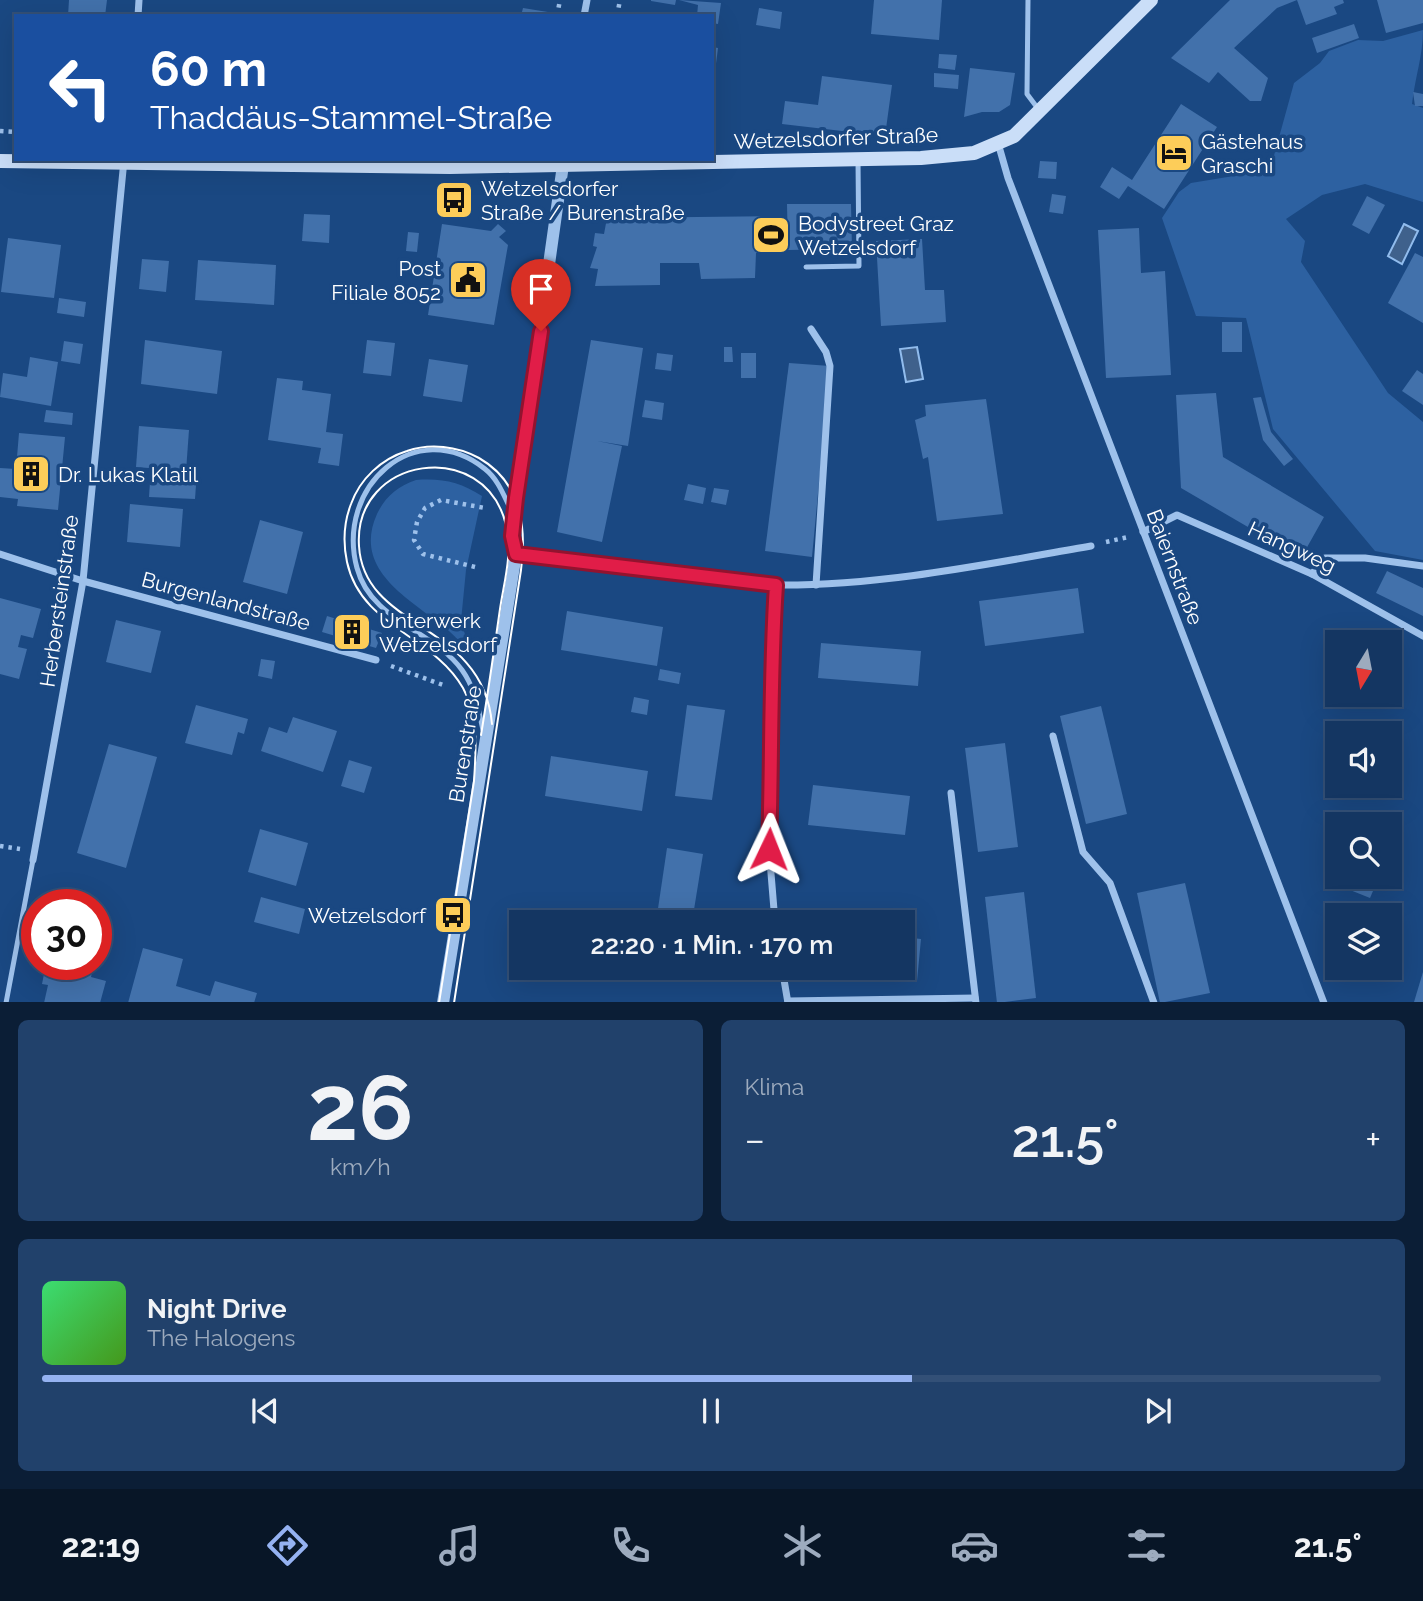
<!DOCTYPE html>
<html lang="de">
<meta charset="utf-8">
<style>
body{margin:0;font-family:Raleway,sans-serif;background:#21416b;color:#f1f3f6;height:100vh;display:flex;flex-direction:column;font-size:26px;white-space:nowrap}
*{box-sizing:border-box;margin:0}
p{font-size:23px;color:#9dabbe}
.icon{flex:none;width:38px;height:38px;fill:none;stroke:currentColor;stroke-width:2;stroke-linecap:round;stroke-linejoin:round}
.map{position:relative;height:1002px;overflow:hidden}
.drawer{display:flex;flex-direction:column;gap:18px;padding:18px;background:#0b1e36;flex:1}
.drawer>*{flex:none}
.top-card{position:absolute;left:14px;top:14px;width:700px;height:147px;border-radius:0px;box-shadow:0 7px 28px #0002,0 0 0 2px #335077;background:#1a4fa0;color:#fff;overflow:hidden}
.needle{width:46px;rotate:190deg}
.fabs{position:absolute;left:1325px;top:630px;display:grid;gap:14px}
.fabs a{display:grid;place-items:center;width:77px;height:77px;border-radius:0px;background:#143662;box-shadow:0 7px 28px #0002,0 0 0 2px #335077;font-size:35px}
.speed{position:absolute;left:21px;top:889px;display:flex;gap:14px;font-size:35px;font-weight:700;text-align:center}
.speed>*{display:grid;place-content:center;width:91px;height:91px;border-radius:50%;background:#143662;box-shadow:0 7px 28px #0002,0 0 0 2px #335077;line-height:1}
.speed .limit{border:10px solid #d22;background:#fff;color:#111}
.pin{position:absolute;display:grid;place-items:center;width:60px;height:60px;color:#fff;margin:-72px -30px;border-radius:50% 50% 50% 0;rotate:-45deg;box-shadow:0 0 7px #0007}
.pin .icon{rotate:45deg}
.me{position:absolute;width:77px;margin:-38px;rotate:2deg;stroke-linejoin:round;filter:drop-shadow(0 0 5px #0008)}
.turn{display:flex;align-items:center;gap:24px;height:147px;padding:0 21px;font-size:32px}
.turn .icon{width:91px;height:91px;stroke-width:2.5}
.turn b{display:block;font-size:49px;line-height:60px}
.big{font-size:52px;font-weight:600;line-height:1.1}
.drawer .tile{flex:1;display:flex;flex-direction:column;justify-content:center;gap:10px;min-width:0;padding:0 24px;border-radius:10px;background:#21416b}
.drawer .dial{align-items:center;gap:0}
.dial b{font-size:91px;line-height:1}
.song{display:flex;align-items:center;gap:21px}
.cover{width:84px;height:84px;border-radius:10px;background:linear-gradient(135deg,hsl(140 70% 55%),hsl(100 70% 35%))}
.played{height:7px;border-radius:4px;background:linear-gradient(90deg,#95b2f1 65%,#335077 65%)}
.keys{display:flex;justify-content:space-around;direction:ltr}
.heat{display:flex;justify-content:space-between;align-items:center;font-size:38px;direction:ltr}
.drawer .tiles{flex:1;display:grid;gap:18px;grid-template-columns:1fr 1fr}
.tile:last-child{grid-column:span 2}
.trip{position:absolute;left:509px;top:910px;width:406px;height:70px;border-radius:0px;background:#143662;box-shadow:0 7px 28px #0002,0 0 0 2px #335077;font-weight:600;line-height:70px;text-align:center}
.menu{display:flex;height:112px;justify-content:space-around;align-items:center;background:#081627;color:#9dabbe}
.menu .icon{width:49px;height:49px}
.menu .on{color:#95b2f1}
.menu b{font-size:32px;color:#f1f3f6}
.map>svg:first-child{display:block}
</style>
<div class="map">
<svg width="1423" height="1003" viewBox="0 0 1423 1003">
<rect width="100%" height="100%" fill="#1a4882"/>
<!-- green -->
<g fill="#2d61a1">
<path d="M1423,30C1423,56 1415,77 1412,104L1423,108V202L1365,184L1322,195L1286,219L1305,241L1301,262L1388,393L1423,422V560L1375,551L1273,429L1246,318L1196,316L1162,218L1179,192L1191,183L1270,170L1294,83L1320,63L1329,51L1358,40L1383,41Z"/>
<path d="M416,480C442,478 460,482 482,496L466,570L461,621L471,655C464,647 457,638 449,631C413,600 351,572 377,514C385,497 398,486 416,480Z"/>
</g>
<!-- water -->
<g fill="#3f618c" stroke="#91bced" stroke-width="2">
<path d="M1404,224L1418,231L1402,264L1388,256Z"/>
<path d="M917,347L923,379L906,382L900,349Z"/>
</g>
<!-- building -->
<g fill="#4271ab">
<path d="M69,0H107L105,16H68Z"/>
<path d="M651,0H676L675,5L651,1Z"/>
<path d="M679,0L721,3L718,24L712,23V16H697L698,5Z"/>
<path d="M874,0H942L939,40L871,34Z"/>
<path d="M1230,0H1343L1344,3L1334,7L1337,14L1306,25L1297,0L1277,8L1234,48L1268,78L1261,101H1250L1218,72L1209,83L1171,58Z"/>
<path d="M1377,0H1423V23L1386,33Z"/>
<path d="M523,8L554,13V16H521Z"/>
<path d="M759,8L782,12L780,29L756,25Z"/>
<path d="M1354,24L1359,38L1317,53L1312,38Z"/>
<path d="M712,47L718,48L714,79H712Z"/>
<path d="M939,54L957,55L955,70L938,68Z"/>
<path d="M970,68L1015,73L1010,105L999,112H982L964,117Z"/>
<path d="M934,73L959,75L958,89L934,87Z"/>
<path d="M822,76L892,85L885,136L782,124L785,101L818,105Z"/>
<path d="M1413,92L1423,94V106H1415Z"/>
<path d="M1181,104L1217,127L1164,209L1128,186L1119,199L1100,187L1112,167L1132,180Z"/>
<path d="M1040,161L1057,162L1056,179L1038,178Z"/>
<path d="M1052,194L1066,196L1063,214L1049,212Z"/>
<path d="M1367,196L1385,205L1369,234L1352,225Z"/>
<path d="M787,204H851L852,249L788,250Z"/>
<path d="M304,214L330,215L329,243L302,241Z"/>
<path d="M776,216L777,253H756L755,278L701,279L699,263H660V285L595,286L598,269L590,268L597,247L593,246L595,233L604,234L607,218Z"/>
<path d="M442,224L491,231L498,224L506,231L499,237L508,245L494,325L428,315Z"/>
<path d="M1139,228L1141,273L1165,271L1171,375L1106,378L1098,230Z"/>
<path d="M408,232L419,233L417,252L406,251Z"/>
<path d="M8,238L61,245L54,298L1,292Z"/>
<path d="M922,239L925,290H944L946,322L881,326L876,241Z"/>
<path d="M1415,253L1423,257V323L1388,303Z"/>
<path d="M142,259L169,261L166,292L139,289Z"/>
<path d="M198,260L276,265L274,305L195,300Z"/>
<path d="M59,298L86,302L84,317L57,313Z"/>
<rect x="1222" y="322" width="20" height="30"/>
<path d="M145,340L222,351L217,394L141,384Z"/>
<path d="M367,340L395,343L391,376L363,373Z"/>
<path d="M591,340L643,348L628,446L597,441L622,446L602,542L557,532Z"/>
<path d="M64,341L83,344L80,364L61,361Z"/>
<path d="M724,347H732L733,362H724Z"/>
<path d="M657,353L673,355L671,371L655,369Z"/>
<rect x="741" y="353" width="15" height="25"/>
<path d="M30,357L58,362L51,406L0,397L3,373L27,377Z"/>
<path d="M429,359L468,365L462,402L423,396Z"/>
<path d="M789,363L830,366L812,557L765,551Z"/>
<path d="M1417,370L1423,374V405L1402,391Z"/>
<path d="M277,378L303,381L302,390L331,394L326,432L343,434L339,466L318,463L321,448L268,440Z"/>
<path d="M1216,393L1223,457L1324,517L1301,558L1181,488L1176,395Z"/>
<path d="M1261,397L1271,432L1293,459L1284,466L1263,440L1253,398Z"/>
<path d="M986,399L1003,514L937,521L928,457L923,459L915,420L926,416L925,405Z"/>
<path d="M645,400L664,403L662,420L642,417Z"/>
<path d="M46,410L73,413L72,425L44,422Z"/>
<path d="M139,426L189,430L186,471L136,467Z"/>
<path d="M19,433L65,437L58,510L17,506L18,499L0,497V468L16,469Z"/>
<path d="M150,482L196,485L195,499L149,497Z"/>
<path d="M688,484L706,488L703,504L684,500Z"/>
<path d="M714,488L729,490L726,505L711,502Z"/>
<path d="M130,504L183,509L180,547L127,542Z"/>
<path d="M260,520L303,532L287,594L243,582Z"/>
<path d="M1387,571L1423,588V616L1376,593Z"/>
<path d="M1078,588L1084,633L985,646L979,601Z"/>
<path d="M0,598L41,609L33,638L21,635L18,647L27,649L19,679L0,674Z"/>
<path d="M567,611L663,627L657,666L561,650Z"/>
<path d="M327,616L382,633L376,648L322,632Z"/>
<path d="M116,620L161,631L151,673L106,662Z"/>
<path d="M821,643L921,651L918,686L818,678Z"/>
<path d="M261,659L275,661L272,679L258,676Z"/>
<path d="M660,669L681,673L679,684L658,680Z"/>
<path d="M634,697L649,700L647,715L631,712Z"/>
<path d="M196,705L248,719L244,734L238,732L232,755L185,743Z"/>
<path d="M687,705L725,710L712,800L675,796Z"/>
<path d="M1101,706L1127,814L1086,824L1060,716Z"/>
<path d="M293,717L337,731L323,772L261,751L269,727L287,733Z"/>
<path d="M1005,743L1018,847L978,852L965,748Z"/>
<path d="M109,744L157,757L126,868L77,853Z"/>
<path d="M551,756L648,771L642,811L545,796Z"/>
<path d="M349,760L372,767L364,793L341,786Z"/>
<path d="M813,785L910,796L905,835L808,825Z"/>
<path d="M260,829L308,843L296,886L248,872Z"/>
<path d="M667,848L703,854L692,922H656Z"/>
<path d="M1338,877H1379L1370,898L1335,884Z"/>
<path d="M1185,883L1210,993L1160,1003L1137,893Z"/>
<path d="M1024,892L1036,998L997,1003L985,897Z"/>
<path d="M261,897L305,909L299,934L254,922Z"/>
<path d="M526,909L607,921V922H524Z"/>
<path d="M96,929L103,931L97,953H96Z"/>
<path d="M903,937L921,939L917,981L820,971V968H903Z"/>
<path d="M143,948L183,959L176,986L210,996L215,981L257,993L254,1003H128Z"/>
<path d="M40,964H94L91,977L106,981L100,1003H44L48,985L42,984L44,974L38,972Z"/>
<path d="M1423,972V1003H1416L1414,1002Z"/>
</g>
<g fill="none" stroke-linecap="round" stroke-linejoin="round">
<!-- path -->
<g stroke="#9ec1eb" stroke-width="4.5" stroke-dasharray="3.5 5" stroke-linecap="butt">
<path d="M557,16L560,0"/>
<path d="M617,16L620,0"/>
<path d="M0,131L16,132"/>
<path d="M61,479L78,481"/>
<path d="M1106,542L1128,537"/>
<path d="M475,567L423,554L414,540L417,522L425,508L441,500L485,508"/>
<path d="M391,666L443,685"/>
<path d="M0,846L20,849"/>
</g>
<!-- service -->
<g stroke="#9ec1eb" stroke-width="5">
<path d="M1028,0L1027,94L1039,110"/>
<path d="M806,267L859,266L858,160"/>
<path d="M483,730C478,708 475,688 462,670C433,630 371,621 357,568C335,487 415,414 485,469C498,479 504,496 511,510"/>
<path d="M6,1003L33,860"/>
</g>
<!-- minor -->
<g stroke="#9ec1eb" stroke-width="7">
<path d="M138,16L139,0"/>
<path d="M584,16L587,0"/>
<path d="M998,143L1008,178L1324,1003"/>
<path d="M811,329L826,352L830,366L816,585"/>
<path d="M1143,532L1177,515L1312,574L1423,636"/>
<path d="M0,554L83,581L376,660"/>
<path d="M516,554L776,585C882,586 987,564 1091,546"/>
<path d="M1312,574L1325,558H1365L1423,566"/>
<path d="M1053,736L1083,852L1110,883L1154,1003"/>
<path d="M951,793L976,1003"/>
<path d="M33,860L83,581L124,160"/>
<path d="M775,922L769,849L773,739L770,679L776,585"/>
<path d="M782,968L788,1003"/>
<path d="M788,1001L975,998"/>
</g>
<!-- tertiary -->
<path stroke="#9ec1eb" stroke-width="12" d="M443,1003L516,554L512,536L516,498L563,165"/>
<!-- secondary -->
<path stroke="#cadef8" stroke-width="14" d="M0,161L450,167L921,158L974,153L1014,136L1151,0"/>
<!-- tram -->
<g stroke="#fff" stroke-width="2">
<path d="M481,735C488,693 494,651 500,609C504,582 513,552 506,525C485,436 353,456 359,546C364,631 483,621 492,724"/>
<path d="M439,1003L474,781C476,750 479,717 463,688C433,635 361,627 347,562C343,543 344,522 351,504C360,479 381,459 407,451C430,443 457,446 479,458C521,482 527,526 521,570L454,1003"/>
</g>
</g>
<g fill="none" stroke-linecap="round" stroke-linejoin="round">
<defs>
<path id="route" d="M541,331L516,498L512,536L516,554L776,585C770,673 772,761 769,849"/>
</defs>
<!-- route casing -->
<use href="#route" stroke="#92132f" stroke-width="18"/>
<!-- route -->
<use href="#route" stroke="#e11d48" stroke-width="12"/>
</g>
<!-- icons -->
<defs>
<symbol id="hotel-square" viewBox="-11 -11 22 22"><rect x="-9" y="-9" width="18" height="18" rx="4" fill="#fdcd59" stroke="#1a4882"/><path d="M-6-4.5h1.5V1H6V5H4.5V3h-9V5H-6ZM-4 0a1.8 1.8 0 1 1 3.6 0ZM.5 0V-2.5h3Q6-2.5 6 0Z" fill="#111"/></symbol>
<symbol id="bus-square" viewBox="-11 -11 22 22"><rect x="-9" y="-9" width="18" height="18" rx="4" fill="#fdcd59" stroke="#1a4882"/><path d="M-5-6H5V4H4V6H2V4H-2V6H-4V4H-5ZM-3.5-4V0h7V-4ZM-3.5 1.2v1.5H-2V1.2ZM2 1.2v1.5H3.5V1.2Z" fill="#111"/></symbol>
<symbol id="stadium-square" viewBox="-11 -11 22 22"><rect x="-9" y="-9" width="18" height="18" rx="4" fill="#fdcd59" stroke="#1a4882"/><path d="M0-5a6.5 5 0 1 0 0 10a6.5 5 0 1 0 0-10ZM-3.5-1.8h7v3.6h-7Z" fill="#111"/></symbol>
<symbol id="civic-square" viewBox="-11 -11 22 22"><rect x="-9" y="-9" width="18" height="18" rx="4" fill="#fdcd59" stroke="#1a4882"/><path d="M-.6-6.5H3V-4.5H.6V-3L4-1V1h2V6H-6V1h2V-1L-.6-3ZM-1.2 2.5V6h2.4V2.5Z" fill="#111"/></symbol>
<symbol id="building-square" viewBox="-11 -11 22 22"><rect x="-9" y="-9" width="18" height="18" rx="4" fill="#fdcd59" stroke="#1a4882"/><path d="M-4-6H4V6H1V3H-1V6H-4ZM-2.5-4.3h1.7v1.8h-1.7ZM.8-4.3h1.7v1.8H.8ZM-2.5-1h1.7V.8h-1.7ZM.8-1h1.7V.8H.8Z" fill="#111"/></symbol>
</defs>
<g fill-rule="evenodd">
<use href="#hotel-square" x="1152" y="131" width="44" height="44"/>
<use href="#bus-square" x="432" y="178" width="44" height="44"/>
<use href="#stadium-square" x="749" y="213" width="44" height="44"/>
<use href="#civic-square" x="446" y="258" width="44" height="44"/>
<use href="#building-square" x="9" y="452" width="44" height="44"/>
<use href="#building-square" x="330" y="610" width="44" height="44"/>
<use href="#bus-square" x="431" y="893" width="44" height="44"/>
</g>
<g text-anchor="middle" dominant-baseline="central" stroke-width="7" stroke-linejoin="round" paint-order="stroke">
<!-- street labels -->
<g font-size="21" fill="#fff" stroke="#1a4882">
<text transform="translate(836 138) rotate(-2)">Wetzelsdorfer Straße</text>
<text transform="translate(1292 547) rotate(25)">Hangweg</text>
<text transform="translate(1175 567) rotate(69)">Baiernstraße</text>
<text transform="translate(59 601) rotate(-82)">Herbersteinstraße</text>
<text transform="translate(226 601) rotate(15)">Burgenlandstraße</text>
<text transform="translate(465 744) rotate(-81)">Burenstraße</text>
</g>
<!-- poi labels -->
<g font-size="21" fill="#fff" stroke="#1a4882" text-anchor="start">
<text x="1201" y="141">Gästehaus<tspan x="1201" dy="24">Graschi</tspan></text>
<text x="481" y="188">Wetzelsdorfer<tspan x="481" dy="24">Straße / Burenstraße</tspan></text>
<text x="798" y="223">Bodystreet Graz<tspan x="798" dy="24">Wetzelsdorf</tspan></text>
<text x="441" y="268" text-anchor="end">Post<tspan x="441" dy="24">Filiale 8052</tspan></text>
<text x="58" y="474">Dr. Lukas Klatil</text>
<text x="379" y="620">Unterwerk<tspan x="379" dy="24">Wetzelsdorf</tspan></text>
<text x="426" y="915" text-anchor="end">Wetzelsdorf</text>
</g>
</g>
</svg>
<div class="fabs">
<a><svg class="needle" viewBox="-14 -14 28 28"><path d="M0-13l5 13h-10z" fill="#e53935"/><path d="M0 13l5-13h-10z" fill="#9dabbe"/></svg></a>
<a><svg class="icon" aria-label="sound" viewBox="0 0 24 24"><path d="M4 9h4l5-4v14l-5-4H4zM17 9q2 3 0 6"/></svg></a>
<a><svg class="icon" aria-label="search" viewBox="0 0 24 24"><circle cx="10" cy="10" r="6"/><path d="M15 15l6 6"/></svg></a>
<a><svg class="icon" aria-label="layers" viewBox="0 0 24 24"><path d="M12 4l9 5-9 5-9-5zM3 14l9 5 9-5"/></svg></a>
</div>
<div class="speed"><div class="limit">30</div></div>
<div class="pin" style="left:541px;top:331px;background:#d93025"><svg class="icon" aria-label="arrive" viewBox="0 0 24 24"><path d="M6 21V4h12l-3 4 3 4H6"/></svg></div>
<svg class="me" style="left:769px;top:849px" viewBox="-20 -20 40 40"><path d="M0-17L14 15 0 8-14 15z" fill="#e11d48" stroke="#fff" stroke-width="4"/></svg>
<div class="trip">22:20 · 1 Min. · 170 m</div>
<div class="top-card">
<div class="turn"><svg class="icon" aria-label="left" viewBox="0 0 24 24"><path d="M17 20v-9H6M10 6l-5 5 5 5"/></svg><div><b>60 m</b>Thaddäus-Stammel-Straße</div></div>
</div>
</div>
<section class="drawer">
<div class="tiles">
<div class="tile dial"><b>26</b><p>km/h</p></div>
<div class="tile"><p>Klima</p>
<div class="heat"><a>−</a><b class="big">21.5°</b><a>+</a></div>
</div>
<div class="tile">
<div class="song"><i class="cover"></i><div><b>Night Drive</b><p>The Halogens</p></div></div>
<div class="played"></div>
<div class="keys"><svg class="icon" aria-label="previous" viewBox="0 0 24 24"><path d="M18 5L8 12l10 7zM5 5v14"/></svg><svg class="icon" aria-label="pause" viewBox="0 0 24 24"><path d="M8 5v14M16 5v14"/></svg><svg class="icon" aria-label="next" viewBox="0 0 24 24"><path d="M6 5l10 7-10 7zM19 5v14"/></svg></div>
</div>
</div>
</section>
<nav class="menu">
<b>22:19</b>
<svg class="icon on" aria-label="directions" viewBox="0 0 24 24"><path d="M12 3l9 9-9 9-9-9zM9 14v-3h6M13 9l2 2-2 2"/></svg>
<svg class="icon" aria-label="music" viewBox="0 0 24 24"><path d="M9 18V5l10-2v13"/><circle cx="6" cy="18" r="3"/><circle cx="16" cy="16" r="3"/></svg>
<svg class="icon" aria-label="phone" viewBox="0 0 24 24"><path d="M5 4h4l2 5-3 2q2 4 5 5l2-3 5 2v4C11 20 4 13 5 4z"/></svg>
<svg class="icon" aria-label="climate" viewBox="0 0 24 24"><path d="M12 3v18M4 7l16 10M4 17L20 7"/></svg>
<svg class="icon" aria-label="car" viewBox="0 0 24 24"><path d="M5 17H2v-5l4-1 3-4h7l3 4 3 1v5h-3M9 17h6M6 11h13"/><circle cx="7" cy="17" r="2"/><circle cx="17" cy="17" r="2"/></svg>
<svg class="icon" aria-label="filters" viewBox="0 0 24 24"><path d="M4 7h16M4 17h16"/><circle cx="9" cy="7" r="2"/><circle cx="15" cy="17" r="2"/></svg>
<b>21.5°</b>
</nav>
